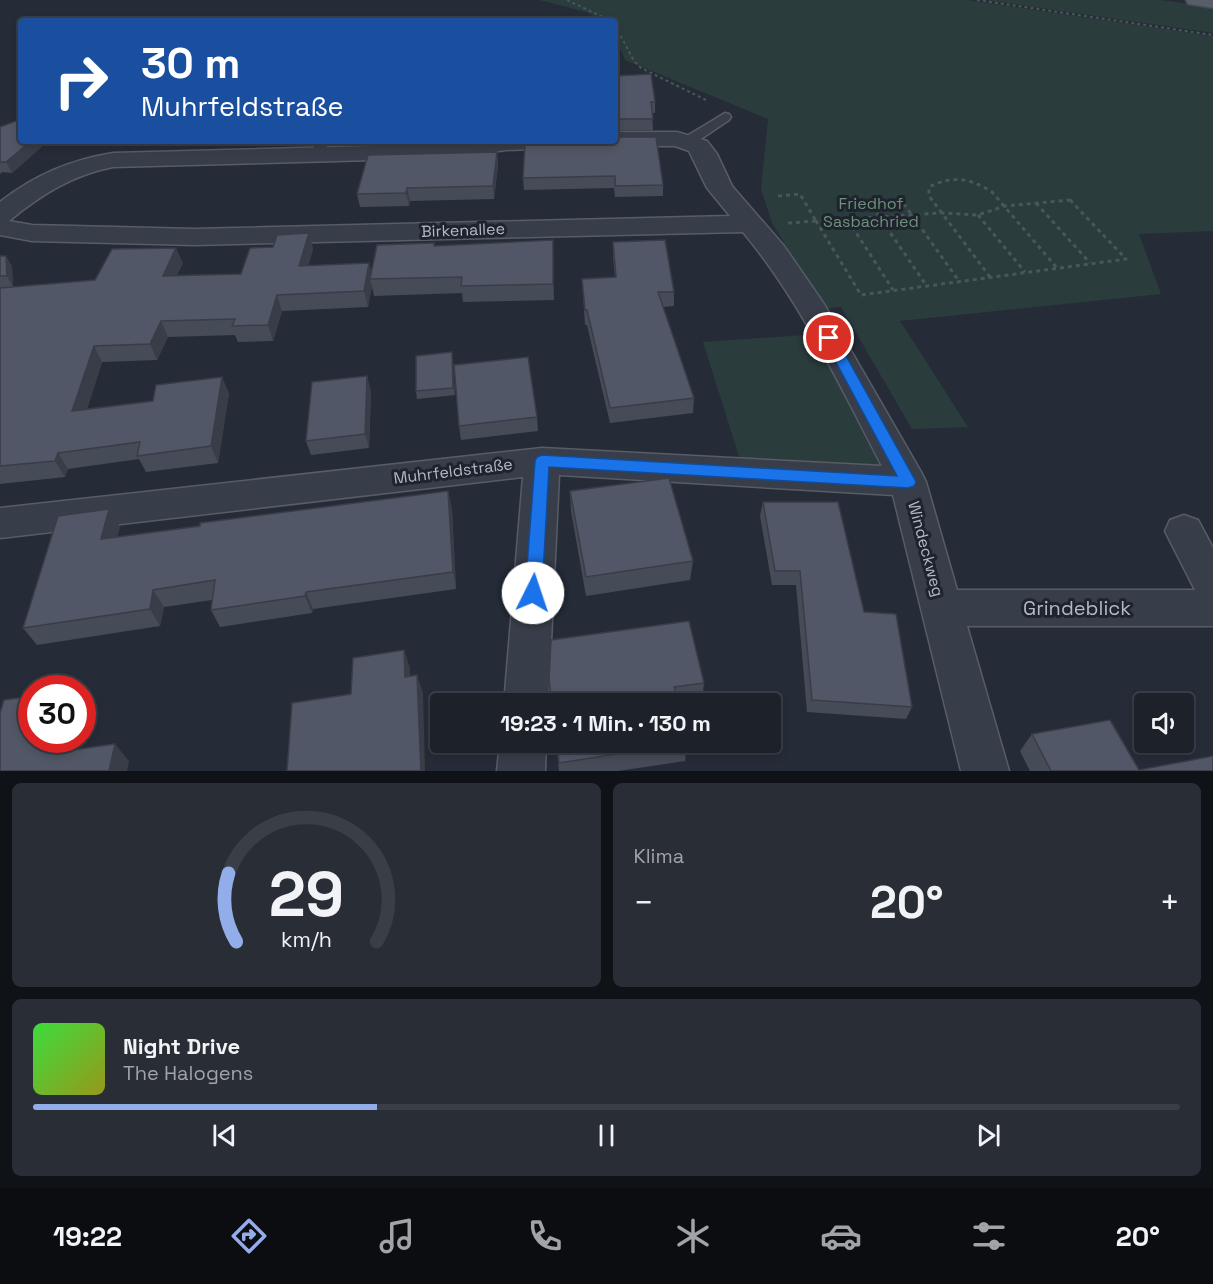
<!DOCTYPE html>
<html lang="de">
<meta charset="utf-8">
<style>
body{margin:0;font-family:"Space Grotesk",sans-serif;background:#292e36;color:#f1f3f6;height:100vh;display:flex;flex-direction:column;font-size:22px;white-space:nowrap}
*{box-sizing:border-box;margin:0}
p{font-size:20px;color:#a0a3a8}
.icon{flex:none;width:33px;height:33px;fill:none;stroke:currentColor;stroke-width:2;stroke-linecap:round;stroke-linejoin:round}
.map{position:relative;height:771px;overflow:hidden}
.drawer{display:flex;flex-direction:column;gap:12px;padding:12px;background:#0f1217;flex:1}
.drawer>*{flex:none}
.banner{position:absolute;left:18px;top:18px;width:600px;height:126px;border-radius:6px;box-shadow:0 3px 9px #0003,0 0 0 2px #3a3e47;background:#1a4fa0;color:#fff;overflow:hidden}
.buttons{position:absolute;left:1134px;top:693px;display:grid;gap:12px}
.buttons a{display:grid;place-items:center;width:60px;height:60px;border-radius:6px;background:#1c212a;box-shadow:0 3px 9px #0003,0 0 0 2px #3a3e47;font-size:30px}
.speed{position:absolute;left:18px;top:675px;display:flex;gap:12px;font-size:30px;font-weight:700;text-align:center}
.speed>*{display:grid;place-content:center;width:78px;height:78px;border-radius:50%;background:#1c212a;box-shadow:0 3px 9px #0003,0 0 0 2px #3a3e47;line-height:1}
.speed .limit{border:9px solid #d22;background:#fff;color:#111}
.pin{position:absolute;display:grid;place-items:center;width:51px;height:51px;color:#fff;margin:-26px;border:3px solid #fff;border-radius:50%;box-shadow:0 2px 6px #0007}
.me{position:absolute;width:66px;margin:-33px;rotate:4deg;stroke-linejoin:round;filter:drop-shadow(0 0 4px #0008)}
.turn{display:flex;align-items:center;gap:21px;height:126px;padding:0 24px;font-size:27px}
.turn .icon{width:78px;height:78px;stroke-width:2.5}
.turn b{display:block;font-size:42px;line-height:51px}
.big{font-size:45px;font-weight:700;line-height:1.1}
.drawer .card{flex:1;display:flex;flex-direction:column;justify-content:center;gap:9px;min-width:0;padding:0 21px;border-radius:9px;background:#292e36}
.drawer .dial{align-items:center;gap:0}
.dial svg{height:156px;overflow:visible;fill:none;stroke:#3a3e47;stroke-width:7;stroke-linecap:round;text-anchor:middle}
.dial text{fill:#f1f3f6;stroke:none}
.song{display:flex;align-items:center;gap:18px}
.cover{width:72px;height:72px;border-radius:9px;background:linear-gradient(135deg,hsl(120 70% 55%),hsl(60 70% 35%))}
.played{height:6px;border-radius:3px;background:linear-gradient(90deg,#93adea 30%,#3a3e47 30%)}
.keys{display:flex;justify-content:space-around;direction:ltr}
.heat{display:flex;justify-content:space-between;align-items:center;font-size:33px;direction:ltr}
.drawer .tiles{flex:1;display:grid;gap:12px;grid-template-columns:1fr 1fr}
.card:last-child{grid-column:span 2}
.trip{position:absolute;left:430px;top:693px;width:351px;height:60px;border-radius:6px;background:#1c212a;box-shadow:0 3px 9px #0003,0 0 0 2px #3a3e47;font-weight:700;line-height:60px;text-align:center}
.menu{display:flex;height:96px;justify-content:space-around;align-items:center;background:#0b0d11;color:#a0a3a8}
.menu .icon{width:42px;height:42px}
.menu .current{color:#93adea}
.menu b{font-size:27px;color:#f1f3f6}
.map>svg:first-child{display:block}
</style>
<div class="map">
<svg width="1213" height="771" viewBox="0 0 1213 771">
<rect width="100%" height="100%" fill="#252c38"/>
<!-- green -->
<g fill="#2b3c3d">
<path d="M539,0H967L1213,36V231L1139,234L1161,294L900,321L968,427L912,429L841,307L825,309L772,223L761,189L768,119L625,60L615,37V21H604L586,12Z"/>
<path d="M985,0H1160L1213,7V33Z"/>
<path d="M821,334L892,473L742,466L703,342Z"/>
</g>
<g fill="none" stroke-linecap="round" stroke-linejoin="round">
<defs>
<g id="lane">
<path d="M725,113L729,114L731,117L729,120L692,145H682L680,142L682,139Z"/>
<path d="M315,141H329L323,158L318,159L311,155Z"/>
</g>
<g id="street">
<path d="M615,132H677L707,141L717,154L732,186L784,246L824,304L921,472L926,482L957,590H1195L1165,531L1170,520L1184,515L1198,520L1213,548V626H967L1009,771H961L893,495L559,475L548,704H504L523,477L0,538V508L542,448L882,466C840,386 801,302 743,232L195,245L32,241L0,235V202C35,175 70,160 113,153L447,144L467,141H575L571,146L563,148L506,150L447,158L113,167C72,175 41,195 9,221L32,225L195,229L730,216L707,188L689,151L675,146H615L607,144L604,141H615Z"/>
<path d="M500,742H546L545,771H497Z"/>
</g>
<path id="primary" d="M1186,0H1213V8L1188,4Z"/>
</defs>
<!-- lane casing -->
<use href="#lane" stroke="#575c67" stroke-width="3"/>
<!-- street casing -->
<use href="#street" stroke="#575c67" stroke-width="3"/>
<!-- primary casing -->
<use href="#primary" stroke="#424752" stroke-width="3"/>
<!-- path-far1 -->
<g stroke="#49575a" stroke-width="2" stroke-dasharray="3 3" stroke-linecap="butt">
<path d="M567,0L611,21"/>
<path d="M977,0L1213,35"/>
<path d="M615,25L634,61L641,68L708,101"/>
</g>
<!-- path -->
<g stroke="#49575a" stroke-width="3" stroke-dasharray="4 4" stroke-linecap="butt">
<path d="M778,196L800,194L816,221"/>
<path d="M899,197L959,281"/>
<path d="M868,200L926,285"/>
<path d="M1070,200L1126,259L861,295L816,221L942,213L978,215L1005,206Z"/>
<path d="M1036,203L1090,263"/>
<path d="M978,215L1025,272"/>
<path d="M848,220L893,290"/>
<path d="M788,223L816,221"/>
<path d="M990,277L929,196V187C953,175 970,178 992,192L1057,268"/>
</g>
<!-- lane -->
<use href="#lane" fill="#383e49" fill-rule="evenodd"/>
<!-- street -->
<use href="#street" fill="#383e49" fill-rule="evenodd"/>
<!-- primary -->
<use href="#primary" fill="#575d69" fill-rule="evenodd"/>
</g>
<!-- wall -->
<g fill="#464b58">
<path d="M615,76L655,102V113H652L653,130H615Z"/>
<path d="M0,127L21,141H48L12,173L2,172L0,174Z"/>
<path d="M572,144L663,185V196L615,197L614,188L524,190L523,178Z"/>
<path d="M497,152L498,165L494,199L410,201L409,206L360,207L357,194Z"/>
<path d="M309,233L313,249L308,266L369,263L371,273L434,243V246L554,257V300L463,302L462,293L374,296L372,286L368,307L282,311L273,341L238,342L235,335L168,337L157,360L102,362L87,409L229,393L218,463L146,472L139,459L68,469L65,477L0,484V256H6L12,267L13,287L95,280L183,263L177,275L241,274L273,247Z"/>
<path d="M613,242L674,292V306L663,307L694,398L693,413L610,423L587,325H585L582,279L615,278L613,256Z"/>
<path d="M452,352L455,395L417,399L416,391Z"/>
<path d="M371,390L369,448L311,455L306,441Z"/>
<path d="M537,417L538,431L461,440L459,426Z"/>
<path d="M448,491L452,509L456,589L313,609L312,613L220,627L211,610L212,600L164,607L160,626L37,645L23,628L120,527L117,537Z"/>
<path d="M570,491L693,561L690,580L586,596L571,511Z"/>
<path d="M763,502L864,612L912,707L906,719L807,712L796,585H772L760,516Z"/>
<path d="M549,679L704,683L702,701L683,704H551Z"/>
<path d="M1032,734L1139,770L1213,771H1030L1020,751Z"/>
<path d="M556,742H687V743L685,761L618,771H559Z"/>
</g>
<!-- shaded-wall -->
<g fill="#393d47">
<path d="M31,141H48L12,173L6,162Z"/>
<path d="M497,152L498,165L494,199L493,186Z"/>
<path d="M407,188L410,201L409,206L406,193Z"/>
<path d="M309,233L313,249L303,282L299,266Z"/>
<path d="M553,240L554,257V300L553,284Z"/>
<path d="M176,248L183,263L169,291L163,276Z"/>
<path d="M6,256L12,267L13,287L7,276Z"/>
<path d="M369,263L373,279H370L372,286L368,307L364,291Z"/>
<path d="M277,295L282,311L273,341L268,325Z"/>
<path d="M161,321L168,337L157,360L150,344Z"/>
<path d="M94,346L102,362L81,428L72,411Z"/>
<path d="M452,352L453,359L455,395L453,388Z"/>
<path d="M367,376L371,390L369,448L365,434Z"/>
<path d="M222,377L229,393L218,463L211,446Z"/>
<path d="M58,453L68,469L65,477L55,461Z"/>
<path d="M448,491L452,509L456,589L453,572Z"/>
<path d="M109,509L120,527L112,557L101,539Z"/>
<path d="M153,590L164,607L160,626L150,609Z"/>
<path d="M306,592L313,609L312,613L305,596Z"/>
<path d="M404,650L410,668V695L405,677Z"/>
<path d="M417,675L423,693L425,771H421Z"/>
<path d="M54,740H74L66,770L50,753Z"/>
<path d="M115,744L129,761L127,771H109Z"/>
</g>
<!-- building -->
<g fill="#515766" stroke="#393d47" stroke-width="1.5">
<path d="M651,74L655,102H651L653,119H615V76Z"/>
<path d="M21,119V141H31L6,162H0V127Z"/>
<path d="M615,137H656L663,185L615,186V176L523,178L525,145L572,144V141H615Z"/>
<path d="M497,152L493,186L407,188L406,193L357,194L368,155Z"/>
<path d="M309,233L299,266L369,263L364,291L277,295L268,325L232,326L235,319L161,321L150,344L94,346L72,411L153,401L156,385L222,377L211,446L137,456L140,442L58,453L55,461L0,466V288L95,280L112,249L176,248L163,276L241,274L250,248L273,247L277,235Z"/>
<path d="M553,240V284L461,286L462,277L370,279L377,245L434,243V246Z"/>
<path d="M665,240L674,292H658L694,398L610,408L587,310H585L582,279L616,277L613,242Z"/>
<path d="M0,256H6L7,276H0Z"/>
<path d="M452,352L453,388L416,391V356Z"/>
<path d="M528,357L537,417L459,426L454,365Z"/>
<path d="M367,376L365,434L306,441L312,382Z"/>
<path d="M669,478L693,561L586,577L570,491Z"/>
<path d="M448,491L453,572L306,592L305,596L211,610L215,580L153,590L150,609L23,628L58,516L109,509L101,539L200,526V523Z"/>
<path d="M763,502H838L864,612L896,614L912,707L812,700L800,571H775Z"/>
<path d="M689,621L704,683L674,687L678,704H552L549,679L551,640Z"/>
<path d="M404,650L405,677L417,675L421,771H287L292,703L351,694L353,658Z"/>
<path d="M32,696V740H54L50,753L115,744L109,771H0V713L4,700Z"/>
<path d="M1110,720L1139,770L1213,756V771H1051L1032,734Z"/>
<path d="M557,742H687V743L559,763Z"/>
</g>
<!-- route -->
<path fill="#1a73e8" stroke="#114b97" stroke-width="1.5" d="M829,334L836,338L914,478L916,482L914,486L908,488L549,467L542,593L539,598L533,600L527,598L525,593L535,461L537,457L542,455L897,476L823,338Z"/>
<g text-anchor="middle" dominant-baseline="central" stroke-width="6" stroke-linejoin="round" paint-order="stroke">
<!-- park labels -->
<g font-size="16" fill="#6e9279" stroke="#1e232e">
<text x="871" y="203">Friedhof<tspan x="871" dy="18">Sasbachried</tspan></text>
</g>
<!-- street labels -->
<g font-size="16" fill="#b4b9c4" stroke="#1e232e">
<text transform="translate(463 230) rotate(-2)">Birkenallee</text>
<text transform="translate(453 471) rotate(-7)">Muhrfeldstraße</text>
<text transform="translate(926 549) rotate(75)">Windeckweg</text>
</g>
<!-- near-street labels -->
<g font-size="20" fill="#b4b9c4" stroke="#1e232e">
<text x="1077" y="608">Grindeblick</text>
</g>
</g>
</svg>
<div class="buttons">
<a><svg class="icon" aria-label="sound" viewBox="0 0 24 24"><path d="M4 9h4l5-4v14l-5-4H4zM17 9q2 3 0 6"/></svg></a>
</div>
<div class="speed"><div class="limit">30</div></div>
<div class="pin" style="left:829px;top:338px;background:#d93025"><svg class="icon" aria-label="arrive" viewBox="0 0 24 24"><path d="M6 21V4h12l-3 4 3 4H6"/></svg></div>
<svg class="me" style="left:533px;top:593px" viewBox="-20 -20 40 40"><circle r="19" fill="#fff"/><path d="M0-13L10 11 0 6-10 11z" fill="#1a73e8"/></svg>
<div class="trip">19:23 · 1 Min. · 130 m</div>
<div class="banner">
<div class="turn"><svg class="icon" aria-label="right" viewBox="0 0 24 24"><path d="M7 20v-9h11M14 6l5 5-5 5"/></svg><div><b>30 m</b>Muhrfeldstraße</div></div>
</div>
</div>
<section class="drawer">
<div class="tiles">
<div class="card dial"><svg viewBox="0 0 100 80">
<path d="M14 69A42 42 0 1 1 86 69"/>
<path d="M14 69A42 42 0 0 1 10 34" stroke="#93adea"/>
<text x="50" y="56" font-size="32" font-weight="700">29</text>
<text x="50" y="72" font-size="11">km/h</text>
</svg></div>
<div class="card"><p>Klima</p>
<div class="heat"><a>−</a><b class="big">20°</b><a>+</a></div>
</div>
<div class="card">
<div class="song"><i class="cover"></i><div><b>Night Drive</b><p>The Halogens</p></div></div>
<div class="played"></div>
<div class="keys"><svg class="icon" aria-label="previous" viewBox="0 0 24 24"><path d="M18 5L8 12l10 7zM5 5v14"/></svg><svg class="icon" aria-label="pause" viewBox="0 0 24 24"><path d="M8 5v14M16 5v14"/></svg><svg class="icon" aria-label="next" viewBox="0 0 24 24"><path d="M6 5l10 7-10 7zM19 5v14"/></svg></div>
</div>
</div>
</section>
<nav class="menu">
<b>19:22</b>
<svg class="icon current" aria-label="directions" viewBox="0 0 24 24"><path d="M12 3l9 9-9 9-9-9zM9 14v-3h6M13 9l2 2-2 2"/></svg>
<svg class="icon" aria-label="music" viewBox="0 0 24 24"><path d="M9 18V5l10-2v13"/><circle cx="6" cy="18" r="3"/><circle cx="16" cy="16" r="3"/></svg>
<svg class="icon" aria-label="phone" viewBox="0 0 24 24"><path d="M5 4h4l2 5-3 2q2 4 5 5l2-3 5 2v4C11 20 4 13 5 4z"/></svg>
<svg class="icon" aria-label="climate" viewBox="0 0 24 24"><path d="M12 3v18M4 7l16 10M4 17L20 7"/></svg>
<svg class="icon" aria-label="car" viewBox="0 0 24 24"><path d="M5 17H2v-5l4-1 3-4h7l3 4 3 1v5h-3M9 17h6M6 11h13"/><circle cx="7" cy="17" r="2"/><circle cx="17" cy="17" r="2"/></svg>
<svg class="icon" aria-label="filters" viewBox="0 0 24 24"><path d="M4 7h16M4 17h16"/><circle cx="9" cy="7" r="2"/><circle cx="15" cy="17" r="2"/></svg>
<b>20°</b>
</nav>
